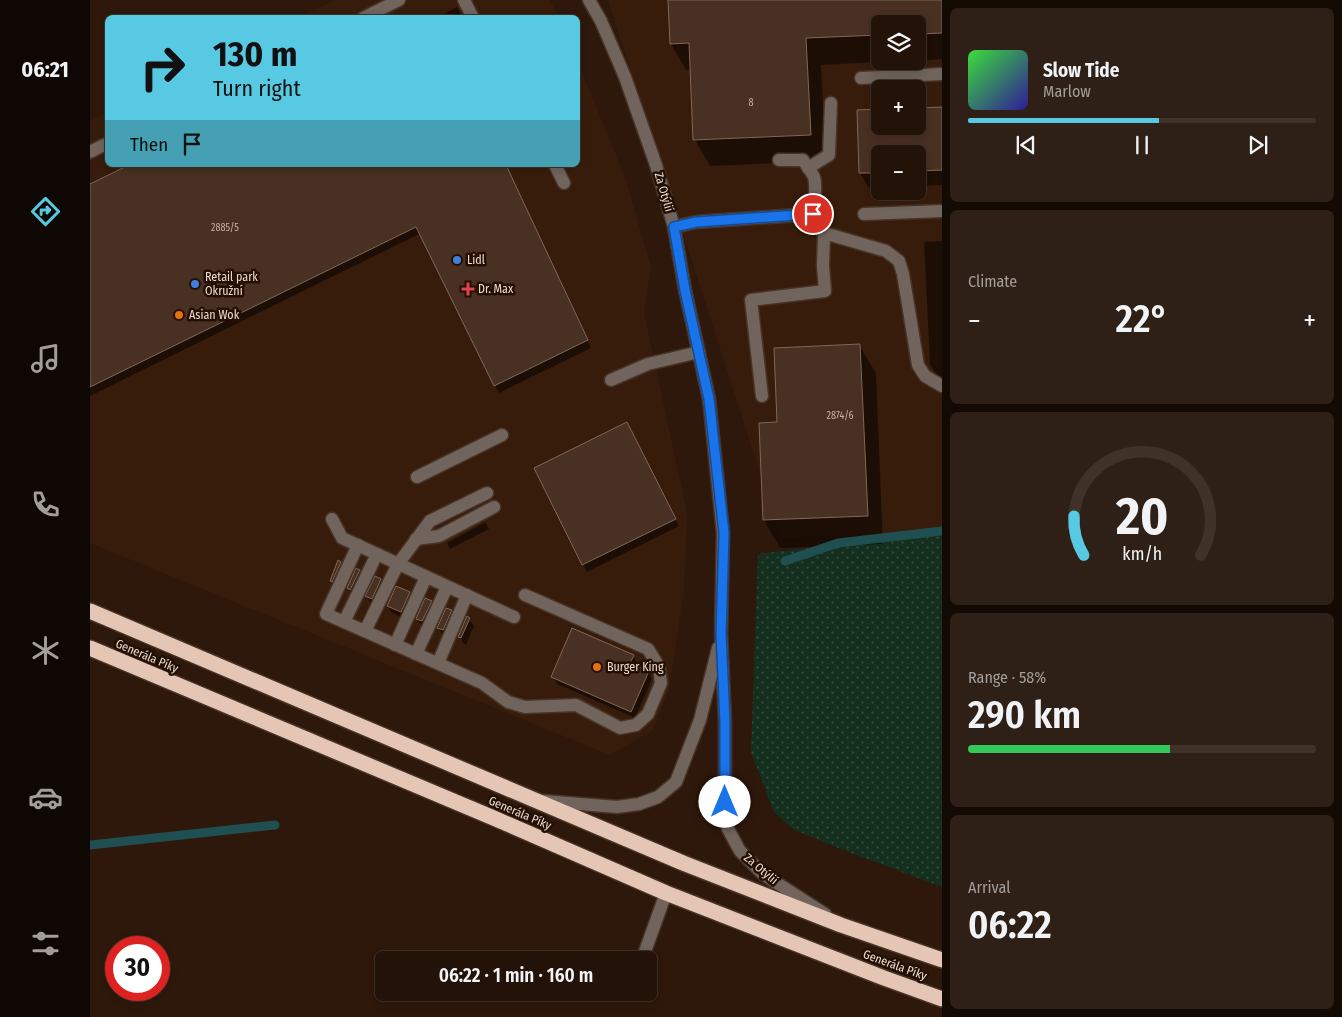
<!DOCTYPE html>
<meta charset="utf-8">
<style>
body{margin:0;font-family:"Fira Sans Condensed",sans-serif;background:#2e2016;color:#f1f3f6;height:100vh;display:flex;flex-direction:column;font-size:19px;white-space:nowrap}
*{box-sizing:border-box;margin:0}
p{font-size:16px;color:#a29e9c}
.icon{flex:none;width:28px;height:28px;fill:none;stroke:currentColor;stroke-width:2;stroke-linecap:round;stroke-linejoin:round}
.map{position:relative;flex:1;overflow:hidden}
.sheet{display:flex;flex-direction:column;gap:8px;padding:8px;background:#130a04;width:400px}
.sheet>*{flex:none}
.guide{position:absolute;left:15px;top:15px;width:475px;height:152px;border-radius:8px;box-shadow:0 2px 8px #0003,0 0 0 1px #3f3229;background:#57c9e2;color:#111;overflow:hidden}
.fabs{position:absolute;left:781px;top:15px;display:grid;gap:10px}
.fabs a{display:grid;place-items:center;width:55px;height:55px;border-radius:8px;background:#221208;box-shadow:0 2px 8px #0003,0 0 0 1px #3f3229;font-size:25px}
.speed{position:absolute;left:15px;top:936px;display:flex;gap:10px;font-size:25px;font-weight:700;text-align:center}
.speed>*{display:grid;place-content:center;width:65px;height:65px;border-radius:50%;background:#221208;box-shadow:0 2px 8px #0003,0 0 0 1px #3f3229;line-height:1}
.speed .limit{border:8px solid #d22;background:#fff;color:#111}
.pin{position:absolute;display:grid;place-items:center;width:42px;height:42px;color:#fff;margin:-21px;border:2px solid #fff;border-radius:50%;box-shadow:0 1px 5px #0007}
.me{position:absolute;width:55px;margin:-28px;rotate:0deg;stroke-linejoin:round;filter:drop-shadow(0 0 4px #0008)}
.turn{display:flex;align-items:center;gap:18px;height:105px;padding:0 25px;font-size:22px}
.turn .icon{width:65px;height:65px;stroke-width:2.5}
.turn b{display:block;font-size:35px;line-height:42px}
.then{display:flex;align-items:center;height:48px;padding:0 25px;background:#0003;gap:10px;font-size:19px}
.big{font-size:38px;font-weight:600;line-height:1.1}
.sheet .card{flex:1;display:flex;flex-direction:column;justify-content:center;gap:8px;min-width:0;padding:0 18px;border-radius:8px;background:#2e2016}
.sheet .dial{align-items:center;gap:0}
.dial svg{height:130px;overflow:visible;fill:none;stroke:#3f3229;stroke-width:7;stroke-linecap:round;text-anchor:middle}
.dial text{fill:#f1f3f6;stroke:none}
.song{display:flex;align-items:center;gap:15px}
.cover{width:60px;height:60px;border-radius:8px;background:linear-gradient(135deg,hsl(120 70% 55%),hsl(250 70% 35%))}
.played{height:5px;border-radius:2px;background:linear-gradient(90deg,#57c9e2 55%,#3f3229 55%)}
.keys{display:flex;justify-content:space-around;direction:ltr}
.heat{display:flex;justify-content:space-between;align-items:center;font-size:28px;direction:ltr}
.charge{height:8px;border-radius:4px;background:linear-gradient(90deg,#34c759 58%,#3f3229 0)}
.trip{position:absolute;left:285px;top:951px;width:282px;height:50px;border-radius:8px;background:#221208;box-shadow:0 2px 8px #0003,0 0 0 1px #3f3229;font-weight:600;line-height:50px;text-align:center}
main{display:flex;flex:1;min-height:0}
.menu{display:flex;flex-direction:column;width:90px;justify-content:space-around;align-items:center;background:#0e0703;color:#a29e9c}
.menu .icon{width:35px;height:35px}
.menu .on{color:#57c9e2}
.menu b{font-size:22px;color:#f1f3f6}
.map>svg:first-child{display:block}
</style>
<main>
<nav class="menu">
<b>06:21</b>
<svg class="icon on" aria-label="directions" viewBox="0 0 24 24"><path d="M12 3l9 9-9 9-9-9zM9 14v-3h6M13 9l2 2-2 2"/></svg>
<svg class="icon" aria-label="music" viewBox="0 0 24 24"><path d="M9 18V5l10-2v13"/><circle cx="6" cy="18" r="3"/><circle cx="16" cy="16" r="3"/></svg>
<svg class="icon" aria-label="phone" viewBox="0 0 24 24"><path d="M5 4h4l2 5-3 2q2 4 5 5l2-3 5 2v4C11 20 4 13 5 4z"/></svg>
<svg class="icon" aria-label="climate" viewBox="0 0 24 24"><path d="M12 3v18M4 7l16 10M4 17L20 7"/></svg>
<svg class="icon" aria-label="car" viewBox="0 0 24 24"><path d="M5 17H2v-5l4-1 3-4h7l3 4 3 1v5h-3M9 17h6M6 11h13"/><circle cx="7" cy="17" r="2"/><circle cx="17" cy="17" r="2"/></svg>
<svg class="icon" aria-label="filters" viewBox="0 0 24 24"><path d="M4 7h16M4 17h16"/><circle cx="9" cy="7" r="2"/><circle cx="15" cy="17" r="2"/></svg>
</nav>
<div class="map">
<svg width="852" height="1017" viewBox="0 0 852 1017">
<defs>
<pattern id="grass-dots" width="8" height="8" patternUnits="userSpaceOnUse" patternTransform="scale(1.25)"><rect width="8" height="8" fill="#142f1e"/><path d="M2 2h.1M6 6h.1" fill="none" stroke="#364d3e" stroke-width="1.8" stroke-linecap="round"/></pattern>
</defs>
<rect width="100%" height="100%" fill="#2e180b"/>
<!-- built -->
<g fill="#381c0b" fill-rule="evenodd">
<path d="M245,0H460L469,17L209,18Z"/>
<path d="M518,0H852V531L691,538ZM790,24H828V61H790ZM790,89H828V126H790ZM790,154H828V191H790Z"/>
<path d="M488,62L536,180L561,267L554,313L597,513L594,589L579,690L563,730L520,755L0,543V121L17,112L18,165H488Z"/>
</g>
<!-- grass -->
<path fill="url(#grass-dots)" d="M852,532V887L748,848L703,829L684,812L661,752L668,554Z"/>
<!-- shadow -->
<g fill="#0007">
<path d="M579,0H852V59L828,61V24H790V61H811L731,65L736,161L620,166L605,140L601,70H596L581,44Z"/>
<path d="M367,7L373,18H346Z"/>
<path d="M852,108V185L828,186V154H790V188H779L770,173L768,111H790V126H828V109Z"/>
<path d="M42,165H415L501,348L409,393L331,234H329L0,396V185Z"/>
<path d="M852,241V385L840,364L834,242Z"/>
<path d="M769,345L786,373L793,544L690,548L674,520L670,424L688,423Z"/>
<path d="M541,430L589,526L497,572L445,468Z"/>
<path d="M381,511L385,517L353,534L349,527Z"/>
<path d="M395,522L399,529L360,549L357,543Z"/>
<path d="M250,563L255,570L245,588L241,581Z"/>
<path d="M269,571L274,578L262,596L258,588Z"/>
<path d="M286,578L291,580L295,587L286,606L281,604L277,596Z"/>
<path d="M319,593L324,600L315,619L302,613L298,606Z"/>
<path d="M341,602L345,609L336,628L332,626L327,619Z"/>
<path d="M361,611L365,618L357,637L353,635L348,628Z"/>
<path d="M379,619L384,626L376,645L374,644L369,637Z"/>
<path d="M543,656L547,663L546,667L558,672L562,679L545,718L467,684L463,676Z"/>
</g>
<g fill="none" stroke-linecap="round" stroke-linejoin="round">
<!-- stream -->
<g stroke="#1f4f50" stroke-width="9">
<path d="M695,561L748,543L852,531"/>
<path d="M0,845L185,825"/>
</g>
</g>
<!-- building -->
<g fill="#483022" stroke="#826757">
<path d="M578,0H852V33L828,34V24H790V35L716,38L721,135L603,140L599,43L580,44Z"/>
<path d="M852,107V170L828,171V154H790V173H769L767,110L790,109V126H828V108Z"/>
<path d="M39,165H416L498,340L404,386L326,227L0,387V184Z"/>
<path d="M770,344L778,516L673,520L669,423L687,422L684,348Z"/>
<path d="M537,422L586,519L492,565L444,468Z"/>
<path d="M248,560L251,562L242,582L240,581Z"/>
<path d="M266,568L270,570L260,590L257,588Z"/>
<path d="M285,576L291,579L282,599L275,596Z"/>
<path d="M306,586L320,592L311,612L297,606Z"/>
<path d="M335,598L342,601L332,621L326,619Z"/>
<path d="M356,608L362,610L353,630L347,628Z"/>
<path d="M377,616L380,618L371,638L368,637Z"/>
<path d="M482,628L544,655L540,663L559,671L541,712L461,677Z"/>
</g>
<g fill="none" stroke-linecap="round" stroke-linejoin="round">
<defs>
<g id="minor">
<path d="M374,0L383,18"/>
<path d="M499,0L511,21L535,77L566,165L584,227L595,290L619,399L633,533L631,634L635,722V802L638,829L650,851L673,874L735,914"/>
<path d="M273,18L309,0"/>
<path d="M771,78L852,74"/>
<path d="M0,152L18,143"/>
<path d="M465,165L474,183"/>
<path d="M718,168L739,155L741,103"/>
<path d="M774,214L852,211"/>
<path d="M584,227L606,222L723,214C724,204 727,186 724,177C721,171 716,165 713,160H689"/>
<path d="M734,233L796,251L809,261L813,274L828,365L835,376L852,386"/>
<path d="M521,380L558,364L609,352"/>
<path d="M672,396L661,300L735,291L733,266L734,233L723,214"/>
<path d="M327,477L412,435"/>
<path d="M242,519L252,538L424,617"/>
<path d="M326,539L349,536L404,507"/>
<path d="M268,545L236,614L392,683L418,702L435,707L486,705L530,728L546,725L558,714L571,683L569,667L558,649L435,595"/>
<path d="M254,622L287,554"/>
<path d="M275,631L308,564L340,521L397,493"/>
<path d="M305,645L336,577"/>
<path d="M326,654L357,587"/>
<path d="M348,663L377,595"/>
<path d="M454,801L527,807L549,804L568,797L586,782L610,720L628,648"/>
<path d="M553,957L576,893"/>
</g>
<g id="highway">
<path d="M0,611L593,863L751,925L852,960"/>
<path d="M0,648L406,819L576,893L794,978L852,999"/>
</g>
</defs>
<!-- minor casing -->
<use href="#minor" stroke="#483327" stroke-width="15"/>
<!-- highway casing -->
<use href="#highway" stroke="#483327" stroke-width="18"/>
<!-- minor -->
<use href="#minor" stroke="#70645d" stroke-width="12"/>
<!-- highway -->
<use href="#highway" stroke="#e5c6b5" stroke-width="15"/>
</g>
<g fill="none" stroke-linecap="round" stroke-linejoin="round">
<defs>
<path id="route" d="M635,802V722L631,634L634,533L619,399L595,290L584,227L606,222L723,214"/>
</defs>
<!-- route casing -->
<use href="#route" stroke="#114b97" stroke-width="12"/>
<!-- route -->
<use href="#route" stroke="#1a73e8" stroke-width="9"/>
</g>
<!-- markers -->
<g fill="#3f7fe0" stroke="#240f03" stroke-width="2">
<circle cx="367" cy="260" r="5"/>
<circle cx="105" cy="284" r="5"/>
</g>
<path fill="#e0444e" stroke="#240f03" stroke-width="2" d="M375.5 281.5h5v5h5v5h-5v5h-5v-5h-5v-5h5z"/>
<g fill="#e8710a" stroke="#240f03" stroke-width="2">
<circle cx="89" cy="315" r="5"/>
<circle cx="507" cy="667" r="5"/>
</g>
<g text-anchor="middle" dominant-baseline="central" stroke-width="5" stroke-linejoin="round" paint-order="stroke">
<!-- number labels -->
<g font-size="10" fill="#c2b0a5">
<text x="661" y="103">8</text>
<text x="135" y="228">2885/5</text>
<text x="750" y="416">2874/6</text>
</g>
<!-- street labels -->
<g font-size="12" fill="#eadad1" stroke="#240f03">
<text transform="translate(574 192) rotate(74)">Za Otýlií</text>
<text transform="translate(57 656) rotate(23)">Generála Píky</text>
<text transform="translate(430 813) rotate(23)">Generála Píky</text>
<text transform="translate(671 869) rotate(40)">Za Otýlií</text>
<text transform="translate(805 965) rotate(20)">Generála Píky</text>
</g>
<!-- poi labels -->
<g font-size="12" fill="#eadad1" stroke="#240f03" text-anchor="start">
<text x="377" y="260">Lidl</text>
<text x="115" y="277">Retail park<tspan x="115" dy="14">Okružní</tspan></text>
<text x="388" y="289">Dr. Max</text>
<text x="99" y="315">Asian Wok</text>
<text x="517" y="667">Burger King</text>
</g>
</g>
</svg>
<div class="fabs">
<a><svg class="icon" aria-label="layers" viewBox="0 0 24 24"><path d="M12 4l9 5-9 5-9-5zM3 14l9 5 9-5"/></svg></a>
<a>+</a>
<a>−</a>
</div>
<div class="speed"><div class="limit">30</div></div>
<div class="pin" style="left:723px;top:214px;background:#d93025"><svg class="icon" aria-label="arrive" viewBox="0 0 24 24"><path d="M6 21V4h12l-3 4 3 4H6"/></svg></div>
<svg class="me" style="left:635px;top:802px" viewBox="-20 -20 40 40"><circle r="19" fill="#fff"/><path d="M0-13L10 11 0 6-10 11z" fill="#1a73e8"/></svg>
<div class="trip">06:22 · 1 min · 160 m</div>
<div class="guide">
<div class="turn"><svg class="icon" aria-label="right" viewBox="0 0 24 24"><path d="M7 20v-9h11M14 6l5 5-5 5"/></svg><div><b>130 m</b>Turn right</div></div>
<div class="then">Then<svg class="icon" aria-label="arrive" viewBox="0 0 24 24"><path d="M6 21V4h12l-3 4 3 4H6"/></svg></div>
</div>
</div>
<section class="sheet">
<div class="card">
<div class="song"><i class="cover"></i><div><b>Slow Tide</b><p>Marlow</p></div></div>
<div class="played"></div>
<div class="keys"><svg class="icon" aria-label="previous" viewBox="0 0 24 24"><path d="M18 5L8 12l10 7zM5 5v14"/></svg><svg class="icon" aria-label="pause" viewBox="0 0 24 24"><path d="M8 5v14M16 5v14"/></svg><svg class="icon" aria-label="next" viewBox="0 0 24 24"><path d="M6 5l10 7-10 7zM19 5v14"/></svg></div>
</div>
<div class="card"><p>Climate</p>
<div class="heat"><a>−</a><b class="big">22°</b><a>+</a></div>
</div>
<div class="card dial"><svg viewBox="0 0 100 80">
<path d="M14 69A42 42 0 1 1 86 69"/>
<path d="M14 69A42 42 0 0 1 8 45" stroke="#57c9e2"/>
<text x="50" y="56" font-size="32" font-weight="700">20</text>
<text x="50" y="72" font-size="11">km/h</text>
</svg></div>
<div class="card"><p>Range · 58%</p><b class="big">290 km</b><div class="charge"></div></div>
<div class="card"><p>Arrival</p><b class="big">06:22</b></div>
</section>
</main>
